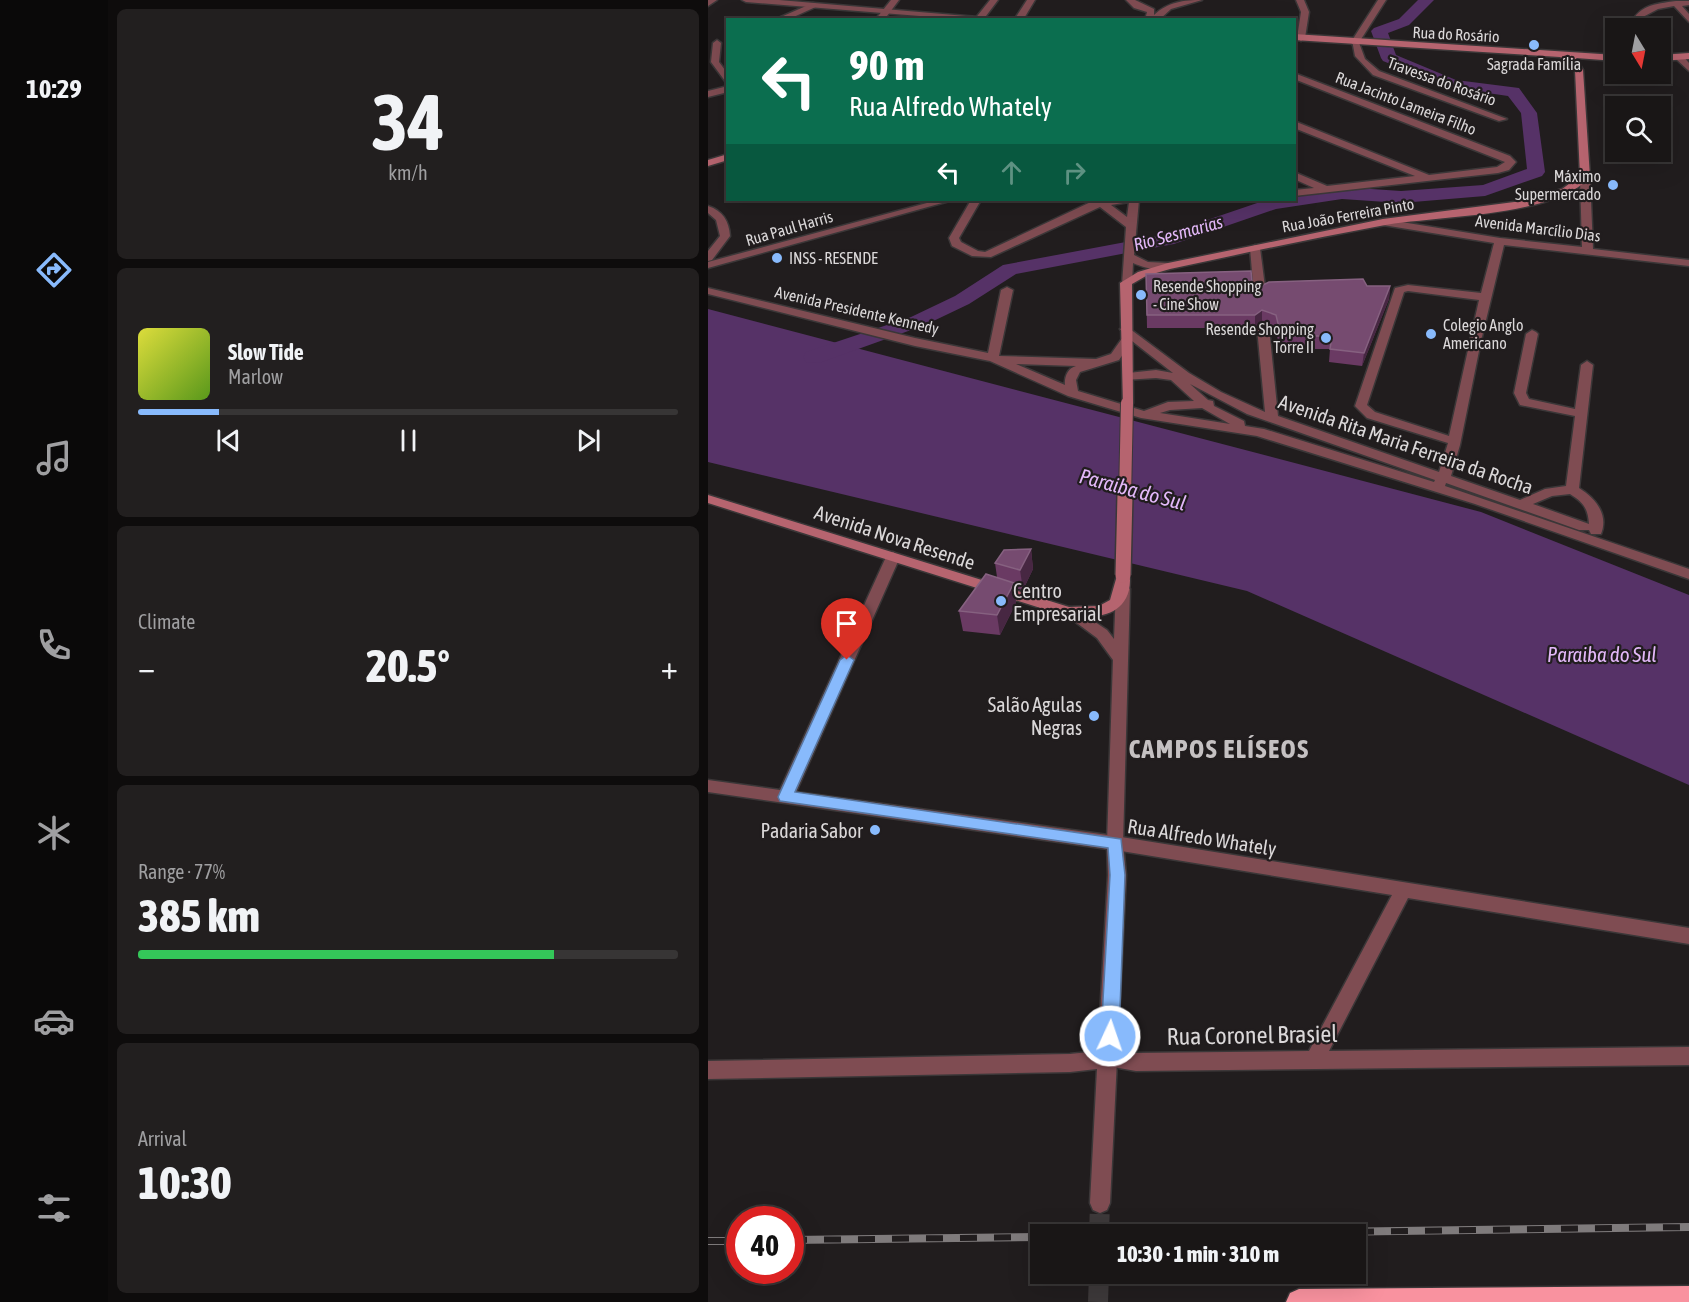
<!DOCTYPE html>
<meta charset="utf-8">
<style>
body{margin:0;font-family:"Asap Condensed",sans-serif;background:#221f1f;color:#f1f3f6;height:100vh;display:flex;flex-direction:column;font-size:22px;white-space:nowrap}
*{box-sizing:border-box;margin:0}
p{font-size:20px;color:#9f9fa1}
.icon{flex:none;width:33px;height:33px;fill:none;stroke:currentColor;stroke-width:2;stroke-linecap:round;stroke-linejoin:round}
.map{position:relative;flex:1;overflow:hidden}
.drawer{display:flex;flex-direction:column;gap:9px;padding:9px;background:#0e0c0c;width:600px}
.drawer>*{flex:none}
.hud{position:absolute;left:18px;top:18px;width:570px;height:183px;border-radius:0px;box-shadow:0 6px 24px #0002,0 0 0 2px #373535;background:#0b6e4f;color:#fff;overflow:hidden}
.needle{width:39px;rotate:170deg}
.controls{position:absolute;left:897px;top:18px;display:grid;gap:12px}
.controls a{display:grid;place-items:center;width:66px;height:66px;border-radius:0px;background:#191616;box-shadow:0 6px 24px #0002,0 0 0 2px #373535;font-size:30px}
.speed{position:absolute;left:18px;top:1206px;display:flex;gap:12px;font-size:30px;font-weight:700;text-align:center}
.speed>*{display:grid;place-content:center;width:78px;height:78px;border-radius:50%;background:#191616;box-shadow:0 6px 24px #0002,0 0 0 2px #373535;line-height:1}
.speed .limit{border:9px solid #d22;background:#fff;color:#111}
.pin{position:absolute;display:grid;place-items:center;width:51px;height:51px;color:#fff;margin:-62px -26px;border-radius:50% 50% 50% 0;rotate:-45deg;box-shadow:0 0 6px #0007}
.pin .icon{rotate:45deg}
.me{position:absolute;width:66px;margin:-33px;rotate:3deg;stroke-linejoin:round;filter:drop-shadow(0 0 4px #0008)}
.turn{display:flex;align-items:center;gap:21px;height:126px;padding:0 24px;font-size:27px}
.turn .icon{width:78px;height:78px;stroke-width:2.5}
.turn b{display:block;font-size:42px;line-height:51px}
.lanes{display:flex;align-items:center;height:57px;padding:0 24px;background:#0003;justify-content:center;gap:30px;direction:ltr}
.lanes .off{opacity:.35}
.big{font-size:45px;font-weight:800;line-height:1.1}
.drawer .card{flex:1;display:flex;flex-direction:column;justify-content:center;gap:9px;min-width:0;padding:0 21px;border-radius:9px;background:#221f1f}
.drawer .dial{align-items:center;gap:0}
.dial b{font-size:78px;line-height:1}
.song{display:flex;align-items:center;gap:18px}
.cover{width:72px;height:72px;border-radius:9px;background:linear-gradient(135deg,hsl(60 70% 55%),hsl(90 70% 35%))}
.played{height:6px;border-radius:3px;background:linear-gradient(90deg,#88bafc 15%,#373535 15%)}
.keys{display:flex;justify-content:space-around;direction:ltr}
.heat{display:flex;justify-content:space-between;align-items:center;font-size:33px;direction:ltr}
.charge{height:9px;border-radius:4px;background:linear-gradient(90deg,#34c759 77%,#373535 0)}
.trip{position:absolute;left:322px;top:1224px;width:336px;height:60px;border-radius:0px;background:#191616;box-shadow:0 6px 24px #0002,0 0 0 2px #373535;font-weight:800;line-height:60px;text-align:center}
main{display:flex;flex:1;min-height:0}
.dock{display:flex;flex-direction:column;width:108px;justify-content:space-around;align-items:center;background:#0a0909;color:#9f9fa1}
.dock .icon{width:42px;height:42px}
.dock .on{color:#88bafc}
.dock b{font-size:27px;color:#f1f3f6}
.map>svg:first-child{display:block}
</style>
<main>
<nav class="dock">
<b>10:29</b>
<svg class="icon on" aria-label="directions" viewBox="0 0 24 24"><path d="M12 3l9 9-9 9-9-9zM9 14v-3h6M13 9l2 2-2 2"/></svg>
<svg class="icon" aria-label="music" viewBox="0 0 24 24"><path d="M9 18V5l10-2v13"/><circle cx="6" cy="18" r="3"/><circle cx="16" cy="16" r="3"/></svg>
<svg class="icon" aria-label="phone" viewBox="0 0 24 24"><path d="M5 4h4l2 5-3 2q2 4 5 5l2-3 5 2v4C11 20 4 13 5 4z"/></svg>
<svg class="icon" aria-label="climate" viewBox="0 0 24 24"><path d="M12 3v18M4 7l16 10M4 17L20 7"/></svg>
<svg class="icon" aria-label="car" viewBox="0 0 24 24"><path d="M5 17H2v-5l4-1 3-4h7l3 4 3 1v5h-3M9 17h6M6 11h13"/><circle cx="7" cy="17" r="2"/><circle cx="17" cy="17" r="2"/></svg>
<svg class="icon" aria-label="filters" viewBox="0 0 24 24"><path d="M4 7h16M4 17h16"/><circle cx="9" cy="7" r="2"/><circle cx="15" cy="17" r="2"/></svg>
</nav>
<section class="drawer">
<div class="card dial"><b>34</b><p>km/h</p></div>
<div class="card">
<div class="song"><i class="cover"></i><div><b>Slow Tide</b><p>Marlow</p></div></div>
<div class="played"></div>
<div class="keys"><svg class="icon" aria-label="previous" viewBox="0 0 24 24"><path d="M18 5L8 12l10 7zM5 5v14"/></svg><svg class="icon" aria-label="pause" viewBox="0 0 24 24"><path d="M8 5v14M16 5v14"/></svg><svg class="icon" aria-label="next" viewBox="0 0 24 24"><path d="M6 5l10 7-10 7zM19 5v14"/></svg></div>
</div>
<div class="card"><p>Climate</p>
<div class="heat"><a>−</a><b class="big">20.5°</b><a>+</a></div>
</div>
<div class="card"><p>Range · 77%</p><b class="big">385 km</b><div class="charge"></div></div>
<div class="card"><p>Arrival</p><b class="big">10:30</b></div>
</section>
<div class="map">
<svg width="981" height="1302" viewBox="0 0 981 1302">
<rect width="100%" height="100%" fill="#211d1e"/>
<!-- water -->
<path fill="#563267" d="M0,309L773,512L981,595V785L539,591L0,462Z"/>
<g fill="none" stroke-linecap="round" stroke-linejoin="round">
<!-- river -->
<path fill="#563267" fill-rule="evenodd" d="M710,0H726L701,25L680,33L688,55L748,80L811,88L829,113L837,172L834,176L777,196L693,203L634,199L568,209L466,244L308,274L261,304L217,325L114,362L106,363L98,362L95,357L98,352L203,317L247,296L295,265L455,235L558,200H586V195L634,187L693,191L775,185L819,169L813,113L800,96L739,87L675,61L673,58L663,31L666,28L691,19Z"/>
<!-- tertiary-tunnel -->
<g stroke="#3d393a" stroke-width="20" stroke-dasharray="20 10" stroke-linecap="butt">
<path d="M391,1234L392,1203"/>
<path d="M390,1302L391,1274"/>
</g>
<defs>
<g id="minor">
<path d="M0,0H9L0,6Z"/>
<path d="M183,0H191L176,20H167Z"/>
<path d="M282,0H290L275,20H266Z"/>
<path d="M319,0H327L315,20H306Z"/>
<path d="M418,0H427L446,9V15C460,2 475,0 494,0L463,9L451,20H437L439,12L426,8Z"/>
<path d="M588,0H596L601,12L597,38L593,41L589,38L593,12Z"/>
<path d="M968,1H981V5L974,6L981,14V22L966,6L950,9L933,18L930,28H922C928,5 947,4 968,1Z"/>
<path d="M105,3L112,5L79,20H66Z"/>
<path d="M9,40L13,43L11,62L20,74V85L3,62L5,43Z"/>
<path d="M644,40H650L657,59L671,71L799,119L791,121L665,75L647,56Z"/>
<path d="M968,55H974L981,63V71L968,59Z"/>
<path d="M586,73L802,156L808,162L801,170L790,173L586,196V190L606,188L586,179V172L619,186L707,176L586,128V121L721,175L789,167L797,162L586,79Z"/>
<path d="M20,86V92L0,97V91Z"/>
<path d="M877,174L882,177L885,249L981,260V266L796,245L773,341L752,445L743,476L812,500L837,489L858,486L867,416L812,405L806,393L818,334L824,330L828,332L830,334L818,393L821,399L867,409L873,365L879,361L885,365L871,488C887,498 901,514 893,534H883L881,530H871L738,483L737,486L981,569V579L767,504L549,436L433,418L360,396L282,361L207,346L0,294V288L207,338L280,353L293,290L299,287L305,290L291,356L388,359L403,354L415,337L418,336L412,329L418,326L481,373L513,392L557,412L549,328L555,325L561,328L570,416L731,472L740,443L659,418L647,406L687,288L700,285L773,293L786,243L675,225L670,222L675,219L792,238L874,247L872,177ZM700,291L771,300L741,436L667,412L659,405L696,292ZM424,341L465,373L448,370L420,373L416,374V380L448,378L463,380L486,401L460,402L436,411L370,391L368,380L372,372L411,360ZM308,364L368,366C360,368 356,377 357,385ZM482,384L539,414L727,480L726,482L556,429L537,426L536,421L506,406L505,401L500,400ZM494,408L522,424L452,413L462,410ZM862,494C875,502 880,508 881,524L825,504L844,496Z"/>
<path d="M230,200H245L0,268V262Z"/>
<path d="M263,200H273L251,238L253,242L270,251L277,252L387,200H431L426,255L440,262L460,263L466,266C455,273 436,268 425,263L424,283L418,286L414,285L418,227L392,207L283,257L264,256L244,246L241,238ZM421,202L419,217L403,205Z"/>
<path d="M0,206C15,211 21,221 22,236L4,260L0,261V251L12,236L8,220L0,213Z"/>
<path d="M547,245L552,248L558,295L552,298L546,295L542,248Z"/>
<path d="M185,552L192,557L88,792L407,836L981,928V944L700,898L621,1051L981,1047V1065L428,1071L394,1065L391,1059L394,1053L401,1050L428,1053L601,1051L684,895L407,850L0,792V780L72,790L178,557Z"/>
</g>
<g id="tertiary">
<path d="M34,0H71L305,20H261L38,2Z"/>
<path d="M670,0H678L650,44H644L643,42Z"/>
<path d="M415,584L422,589L415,843L418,875L402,1203L399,1210L392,1213L385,1210L382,1203L389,1069L362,1072L0,1079V1061L362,1054L390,1051L400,875L399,843L405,660L389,638L354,612L361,607L366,608L399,630L406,639L408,589Z"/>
</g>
<g id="secondary">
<path d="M586,34L908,55V61L868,58L875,70L882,177C845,218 727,215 672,226C602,239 532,254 462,269L438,276L424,284L425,403L423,406H415L412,283L430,272L460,263L675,219L814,201L854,189L872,176L867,70L862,62L852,57L586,40Z"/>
<path d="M981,53V59L952,61V55Z"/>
<path d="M20,154V160L0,166V160Z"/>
<path d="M0,495L361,607L391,606L402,600L410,572H420C423,577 422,584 421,590C414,618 384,618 361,617L0,503Z"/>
</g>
<path id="motorway" d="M981,1286V1302H578L582,1293L591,1289Z"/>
</defs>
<!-- minor casing -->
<use href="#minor" stroke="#3b3738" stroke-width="3"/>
<!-- tertiary casing -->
<use href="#tertiary" stroke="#3b3738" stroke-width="3"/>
<!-- secondary casing -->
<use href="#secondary" stroke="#3b3738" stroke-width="3"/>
<!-- motorway casing -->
<use href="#motorway" stroke="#3b3738" stroke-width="3"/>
<!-- minor -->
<use href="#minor" fill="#7f4c52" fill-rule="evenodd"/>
<!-- tertiary -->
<use href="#tertiary" fill="#7f4c52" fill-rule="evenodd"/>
<!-- secondary -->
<use href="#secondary" fill="#b6646f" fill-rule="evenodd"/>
<!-- motorway -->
<use href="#motorway" fill="#f9929f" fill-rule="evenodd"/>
<defs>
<g id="rail">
<path d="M479,1234L981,1227"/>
<path d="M82,1240L333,1237"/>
<path d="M0,1241H32"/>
</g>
</defs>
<!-- rail casing -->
<use href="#rail" stroke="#7f7b7c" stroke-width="8"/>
<!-- rail -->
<use href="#rail" stroke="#211d1e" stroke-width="6" stroke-dasharray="17" stroke-linecap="butt"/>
<defs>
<path id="secondary-bridge-far1" d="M417,497L419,403"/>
<path id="secondary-bridge" d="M415,575L417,495"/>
</defs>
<!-- secondary-bridge-far1 casing -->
<use href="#secondary-bridge-far1" stroke="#3b3738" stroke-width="14" stroke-linecap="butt"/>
<!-- secondary-bridge casing -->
<use href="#secondary-bridge" stroke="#3b3738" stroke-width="18" stroke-linecap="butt"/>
<!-- secondary-bridge-far1 -->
<use href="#secondary-bridge-far1" stroke="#b6646f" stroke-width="12"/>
<!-- secondary-bridge -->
<use href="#secondary-bridge" stroke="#b6646f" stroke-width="15"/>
</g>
<!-- wall -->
<g fill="#6a3a63">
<path d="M438,274L544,282L551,287L682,286L681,299L654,366L621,362L622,349H572L567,328L554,323L547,328H439Z"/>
<path d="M323,549L325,569L315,590L306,588L308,603L292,635L255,631L251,611L289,577L287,563Z"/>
</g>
<!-- shaded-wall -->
<g fill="#472742">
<path d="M682,286L681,299L654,366L656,353Z"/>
<path d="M554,310V323L547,328V315Z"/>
<path d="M323,549L325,569L315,590L312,570Z"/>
<path d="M306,583L308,603L292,635L289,615Z"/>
</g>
<!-- building -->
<g fill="#764b70" stroke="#866180" stroke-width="1.5">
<path d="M543,271L544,282L551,287L561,282L655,279L659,286H682L656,353L622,349L624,336H573L568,315L554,310L547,315H439L438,274Z"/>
<path d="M323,549L312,570L287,563L296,550Z"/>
<path d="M278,574L306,583L289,615L251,611Z"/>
</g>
<!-- route -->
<path fill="#88bafc" stroke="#5879a4" stroke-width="1.5" d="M139,655L146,660L87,792L413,839L417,875L411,1036L408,1042L402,1044L396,1042L393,1036L402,875L400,848L72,801L70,797L132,660Z"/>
<!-- markers -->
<g fill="#88bafc" stroke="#211d1e" stroke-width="2">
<circle cx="826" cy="45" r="6"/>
<circle cx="905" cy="185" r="6"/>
<circle cx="69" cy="258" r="6"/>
<circle cx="433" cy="295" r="6"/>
<circle cx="723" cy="334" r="6"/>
<circle cx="618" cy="338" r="6"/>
<circle cx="293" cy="601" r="6"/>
<circle cx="386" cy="716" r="6"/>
<circle cx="167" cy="830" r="6"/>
</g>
<g text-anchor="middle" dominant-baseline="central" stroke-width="4.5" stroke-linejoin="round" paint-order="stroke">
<!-- far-street labels -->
<g font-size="16" fill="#dbd8d9" stroke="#211d1e">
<text transform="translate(748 34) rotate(3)">Rua do Rosário</text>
<text transform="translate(734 81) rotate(20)">Travessa do Rosário</text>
<text transform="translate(698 103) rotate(21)">Rua Jacinto Lameira Filho</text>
<text transform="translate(640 215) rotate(-10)">Rua João Ferreira Pinto</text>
<text transform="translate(81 228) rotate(-16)">Rua Paul Harris</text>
<text transform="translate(830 228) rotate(7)">Avenida Marcílio Dias</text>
<text transform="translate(149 310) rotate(13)">Avenida Presidente Kennedy</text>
</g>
<!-- far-poi labels -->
<g font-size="16" fill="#dbd8d9" stroke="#211d1e" text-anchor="start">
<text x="826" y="64" text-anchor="middle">Sagrada Família</text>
<text x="893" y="176" text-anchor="end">Máximo<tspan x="893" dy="18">Supermercado</tspan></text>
<text x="81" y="258">INSS - RESENDE</text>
<text x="445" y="286">Resende Shopping<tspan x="445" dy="18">- Cine Show</tspan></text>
<text x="735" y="325">Colegio Anglo<tspan x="735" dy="18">Americano</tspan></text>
<text x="606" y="329" text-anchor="end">Resende Shopping<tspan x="606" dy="18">Torre II</tspan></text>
</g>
<!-- far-water labels -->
<g font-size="18" font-style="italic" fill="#e3b8f9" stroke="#211d1e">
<text transform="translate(470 233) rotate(-15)">Rio Sesmarias</text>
</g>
<!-- street labels -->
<g font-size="20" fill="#dbd8d9" stroke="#211d1e">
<text transform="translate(698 444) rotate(19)">Avenida Rita Maria Ferreira da Rocha</text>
<text transform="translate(187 537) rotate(18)">Avenida Nova Resende</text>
<text transform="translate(494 837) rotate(9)">Rua Alfredo Whately</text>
</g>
<!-- poi labels -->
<g font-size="20" fill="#dbd8d9" stroke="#211d1e" text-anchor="end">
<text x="305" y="590" text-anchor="start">Centro<tspan x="305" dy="23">Empresarial</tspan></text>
<text x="374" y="704">Salão Agulas<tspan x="374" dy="23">Negras</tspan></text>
<text x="155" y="830">Padaria Sabor</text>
</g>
<!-- water labels -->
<g font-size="21" font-style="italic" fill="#e3b8f9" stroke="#211d1e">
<text transform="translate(425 489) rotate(15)">Paraiba do Sul</text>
<text x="894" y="654">Paraiba do Sul</text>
</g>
<!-- near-street labels -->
<g font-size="24" fill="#dbd8d9" stroke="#211d1e">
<text transform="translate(544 1035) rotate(-1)">Rua Coronel Brasiel</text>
</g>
<!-- district labels -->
<g font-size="26" font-weight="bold" letter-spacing="1.5" fill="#c5c1c2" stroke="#211d1e">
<text x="511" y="749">CAMPOS ELÍSEOS</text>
</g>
</g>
</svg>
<div class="controls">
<a><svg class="needle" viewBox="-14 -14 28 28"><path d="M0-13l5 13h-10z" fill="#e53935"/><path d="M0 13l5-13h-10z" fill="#9f9fa1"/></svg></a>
<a><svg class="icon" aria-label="search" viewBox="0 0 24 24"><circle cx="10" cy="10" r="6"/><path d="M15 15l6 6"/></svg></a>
</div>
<div class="speed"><div class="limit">40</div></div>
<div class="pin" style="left:139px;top:660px;background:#d93025"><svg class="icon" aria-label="arrive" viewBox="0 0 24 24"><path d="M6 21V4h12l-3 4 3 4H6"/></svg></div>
<svg class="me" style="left:402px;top:1036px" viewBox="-20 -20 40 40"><circle r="17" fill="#88bafc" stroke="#fff" stroke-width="3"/><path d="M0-11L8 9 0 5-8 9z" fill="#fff"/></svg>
<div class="trip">10:30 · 1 min · 310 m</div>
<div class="hud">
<div class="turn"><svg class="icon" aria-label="left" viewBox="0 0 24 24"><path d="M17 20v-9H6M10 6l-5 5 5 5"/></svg><div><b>90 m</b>Rua Alfredo Whately</div></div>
<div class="lanes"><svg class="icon" aria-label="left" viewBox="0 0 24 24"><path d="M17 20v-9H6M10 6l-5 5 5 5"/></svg><svg class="icon off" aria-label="ahead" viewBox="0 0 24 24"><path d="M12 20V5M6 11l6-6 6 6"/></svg><svg class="icon off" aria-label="right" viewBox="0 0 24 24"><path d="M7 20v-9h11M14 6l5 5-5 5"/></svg></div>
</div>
</div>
</main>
